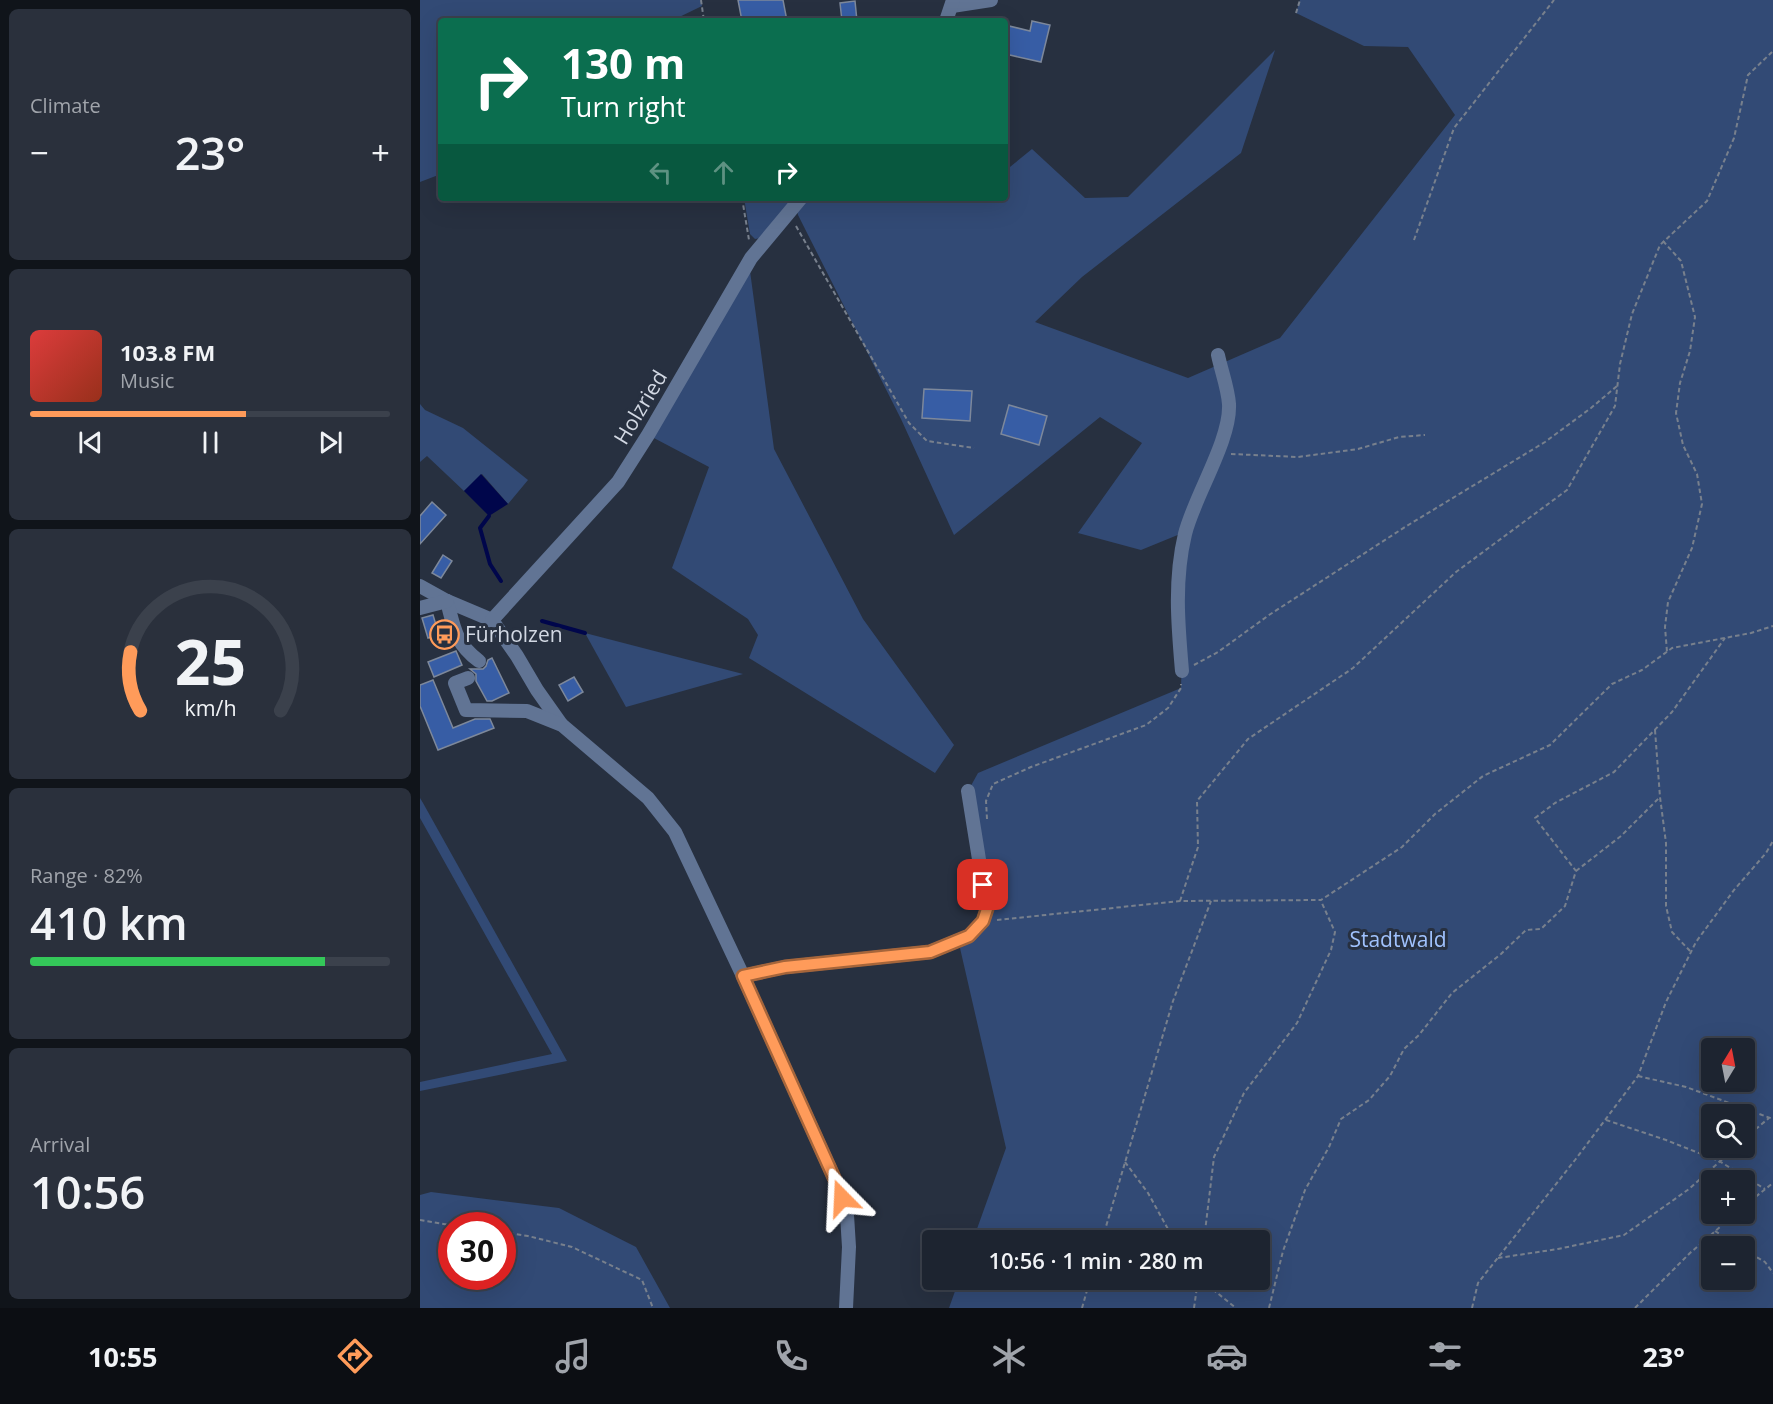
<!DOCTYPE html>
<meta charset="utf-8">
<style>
body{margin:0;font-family:"Open Sans",sans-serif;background:#2a303c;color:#f1f3f6;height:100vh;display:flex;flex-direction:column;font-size:22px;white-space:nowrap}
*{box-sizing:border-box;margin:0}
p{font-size:20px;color:#a0a4ab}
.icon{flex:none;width:33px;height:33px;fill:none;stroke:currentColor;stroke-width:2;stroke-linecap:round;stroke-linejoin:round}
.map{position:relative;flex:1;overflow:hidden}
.drawer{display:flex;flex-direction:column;gap:9px;padding:9px;background:#10141a;width:420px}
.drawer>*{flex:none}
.banner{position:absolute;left:18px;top:18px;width:570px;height:183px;border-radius:6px;box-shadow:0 6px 24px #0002,0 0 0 2px #3b414c;background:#0b6e4f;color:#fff;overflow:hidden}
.needle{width:39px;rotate:10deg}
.tools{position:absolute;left:1281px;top:1038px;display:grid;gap:12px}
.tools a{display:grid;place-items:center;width:54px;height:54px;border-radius:6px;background:#1d2430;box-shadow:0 6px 24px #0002,0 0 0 2px #3b414c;font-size:30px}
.speed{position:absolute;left:18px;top:1212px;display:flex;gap:12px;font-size:30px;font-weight:700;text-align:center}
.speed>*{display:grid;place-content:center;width:78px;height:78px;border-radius:50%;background:#1d2430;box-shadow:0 6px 24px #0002,0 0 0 2px #3b414c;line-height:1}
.speed .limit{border:9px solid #d22;background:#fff;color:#111}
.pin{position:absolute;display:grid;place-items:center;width:51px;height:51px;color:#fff;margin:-26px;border-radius:12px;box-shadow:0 3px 9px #0006}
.me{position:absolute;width:66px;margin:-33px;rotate:339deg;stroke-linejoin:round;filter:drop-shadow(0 0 4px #0008)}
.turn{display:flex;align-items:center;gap:21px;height:126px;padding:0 24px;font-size:27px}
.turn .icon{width:78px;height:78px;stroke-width:2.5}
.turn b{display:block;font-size:42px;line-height:51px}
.lanes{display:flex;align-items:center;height:57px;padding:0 24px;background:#0003;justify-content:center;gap:30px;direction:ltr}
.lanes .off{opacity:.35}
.big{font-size:45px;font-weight:600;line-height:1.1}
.drawer .tile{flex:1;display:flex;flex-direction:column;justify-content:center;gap:9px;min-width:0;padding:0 21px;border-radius:9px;background:#2a303c}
.drawer .dial{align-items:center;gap:0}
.dial svg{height:156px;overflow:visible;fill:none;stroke:#3b414c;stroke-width:7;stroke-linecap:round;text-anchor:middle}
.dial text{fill:#f1f3f6;stroke:none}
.song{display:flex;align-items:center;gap:18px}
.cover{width:72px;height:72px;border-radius:9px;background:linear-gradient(135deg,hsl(0 70% 55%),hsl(10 70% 35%))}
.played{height:6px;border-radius:3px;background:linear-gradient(90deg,#ff9b5a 60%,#3b414c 60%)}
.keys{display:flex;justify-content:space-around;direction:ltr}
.heat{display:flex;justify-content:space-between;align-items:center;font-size:33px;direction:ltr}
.charge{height:9px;border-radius:4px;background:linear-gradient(90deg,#34c759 82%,#3b414c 0)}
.trip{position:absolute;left:502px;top:1230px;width:348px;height:60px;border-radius:6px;background:#1d2430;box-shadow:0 6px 24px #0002,0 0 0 2px #3b414c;font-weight:600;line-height:60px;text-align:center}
.tab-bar{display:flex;height:96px;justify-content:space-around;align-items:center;background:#0c0e13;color:#a0a4ab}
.tab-bar .icon{width:42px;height:42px}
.tab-bar .current{color:#ff9b5a}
.tab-bar b{font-size:27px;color:#f1f3f6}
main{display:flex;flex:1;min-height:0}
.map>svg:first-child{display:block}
</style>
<main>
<section class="drawer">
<div class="tile"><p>Climate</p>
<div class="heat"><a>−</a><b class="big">23°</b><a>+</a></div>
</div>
<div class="tile">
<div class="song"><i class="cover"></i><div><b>103.8 FM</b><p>Music</p></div></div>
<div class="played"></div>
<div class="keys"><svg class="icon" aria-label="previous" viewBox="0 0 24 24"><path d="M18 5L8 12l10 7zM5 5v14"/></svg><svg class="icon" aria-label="pause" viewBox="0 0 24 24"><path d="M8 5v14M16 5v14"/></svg><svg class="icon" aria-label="next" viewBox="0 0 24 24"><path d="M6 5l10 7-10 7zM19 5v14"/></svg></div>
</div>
<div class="tile dial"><svg viewBox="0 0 100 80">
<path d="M14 69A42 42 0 1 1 86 69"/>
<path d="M14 69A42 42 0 0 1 9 39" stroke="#ff9b5a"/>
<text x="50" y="56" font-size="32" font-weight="700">25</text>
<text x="50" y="72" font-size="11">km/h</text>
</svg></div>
<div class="tile"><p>Range · 82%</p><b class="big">410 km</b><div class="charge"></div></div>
<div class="tile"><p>Arrival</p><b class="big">10:56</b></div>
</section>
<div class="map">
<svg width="1353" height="1308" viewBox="0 0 1353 1308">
<rect width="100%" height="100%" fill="#273040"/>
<!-- green -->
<g fill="#324a75" fill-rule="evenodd">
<path d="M0,0H281L282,6L251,21H21V174L0,182Z"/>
<path d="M880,0H1353V1308H529L539,1280H840V1240H553L586,1148L540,948L563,931L548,791L558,773L761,688L765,532L721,550L658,533L722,443L680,417L534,535L481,419L378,215L377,209L386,198H533L545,203L551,198H585V171L612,149L665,198L708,197L855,50L821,153L662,277L615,322L768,378L860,338L1035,115L988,47L944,46L876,13ZM1292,1048H1324V1082H1292ZM1292,1114H1324V1148H1292ZM1292,1180H1324V1214H1292ZM1292,1246H1324V1280H1292Z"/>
<path d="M324,198H375L341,238L335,239L330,234Z"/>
<path d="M330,271L354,449L443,619L534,745L515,773L329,658L338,635L328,619L252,568L289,467L232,437Z"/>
<path d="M0,404L5,410L43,428L108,480L88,504L62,474L44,491L7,456L0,462Z"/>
<path d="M165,633L323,674L206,707Z"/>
<path d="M0,798L3,803L147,1061L0,1091V1082L132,1054L0,818Z"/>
<path d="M11,1192L139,1208L216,1247L250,1308H0V1195ZM32,1226H82V1276H32Z"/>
</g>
<!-- water -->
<path fill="#00064b" d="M61,474L88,504L69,516L44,491Z"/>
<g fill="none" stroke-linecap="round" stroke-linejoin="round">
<!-- stream -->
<g stroke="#00064b" stroke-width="4">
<path d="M69,516L60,528L70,564L81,581"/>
<path d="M122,621L165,633"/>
</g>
</g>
<!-- building -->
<g fill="#375da5" stroke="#7d889b" stroke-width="1.5">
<path d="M318,0H363L367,21H346V19L322,21Z"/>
<path d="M435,1L437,21H422L420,3Z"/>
<path d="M612,21L630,25L621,62L585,54V25L610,31Z"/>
<path d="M504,389L552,391L550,421L502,418Z"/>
<path d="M589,405L627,416L619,445L581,434Z"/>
<path d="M12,502L26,515L0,544V516Z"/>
<path d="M23,555L32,561L21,578L12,573Z"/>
<path d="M13,615L19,635L8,638L2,618Z"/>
<path d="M36,651L42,665L14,677L8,662Z"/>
<path d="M72,658L89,693L72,701H67L56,681V674L50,669H63L66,666L68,660Z"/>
<path d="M154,677L163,692L148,701L139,685Z"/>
<path d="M13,680L33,728L55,719H70L74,728L18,750L0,706V685Z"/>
</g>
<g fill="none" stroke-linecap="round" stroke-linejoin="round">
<!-- path -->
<g stroke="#78808d" stroke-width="2" stroke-dasharray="4.5 3" stroke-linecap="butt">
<path d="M281,0L284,21"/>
<path d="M876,13L880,0"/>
<path d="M322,198L329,240"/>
<path d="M376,226L489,423L507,441L554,448"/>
<path d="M994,240L1034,128L1134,0"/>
<path d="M1243,241L1261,261L1275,317L1270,351L1260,383L1256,413L1263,445L1277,474L1282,504L1272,548L1248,602L1245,627L1247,652"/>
<path d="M811,454L878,457L938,449L979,437L1005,435"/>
<path d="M774,665L798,652L849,615L985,527L1125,442L1171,408L1197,386"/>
<path d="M1235,730L1240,797L1246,843V906L1252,932L1271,952"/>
<path d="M567,819L566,801L573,784L611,767L726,725L748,708L761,688V684"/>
<path d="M1156,871L1201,836L1239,798"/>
<path d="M760,901L778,847L777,801L828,739L933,668L1036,572L1147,490L1195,406L1200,364L1212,314L1240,245L1287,201L1314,138L1328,75L1353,51"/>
<path d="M577,920L760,901L901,900L982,847L1015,814L1063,776L1130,745L1192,684L1222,670L1252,648L1331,633L1353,626"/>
<path d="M1218,1076L1266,1087L1353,1119"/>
<path d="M1186,1120L1246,1140L1299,1161L1345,1189"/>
<path d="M1324,1139L1349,1118"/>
<path d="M705,1162L728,1193L754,1240"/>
<path d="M1324,1206L1353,1183"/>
<path d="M0,1220L35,1226"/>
<path d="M1295,1231L1319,1246"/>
<path d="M82,1232L108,1236L152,1247L222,1280L233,1308"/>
<path d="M682,1240L753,1001L791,901"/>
<path d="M784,1240L794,1157L824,1093L877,1023L911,950L915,932L901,901"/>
<path d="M1324,1250L1345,1262L1353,1273"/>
<path d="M1078,1258L1138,1249L1204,1235L1269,1189L1315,1148"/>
<path d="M781,1280L816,1308"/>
<path d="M662,1308L670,1280"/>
<path d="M774,1308L778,1280"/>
<path d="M849,1308L863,1251L885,1190L909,1147L921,1119L949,1100L970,1076L984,1049L999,1035L1032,993L1081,954L1106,930L1121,929L1145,906L1156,871L1115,818L1135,803L1194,772L1252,712L1305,638"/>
<path d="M1052,1308L1058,1283L1155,1160L1218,1076L1246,1002L1276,942L1314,890L1346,853L1353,841"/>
<path d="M1215,1308L1270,1253L1315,1214"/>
</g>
<!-- minor -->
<g stroke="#617494" stroke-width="14">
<path d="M532,6L571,0"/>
<path d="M526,21L533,0"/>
<path d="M0,586L27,601L72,620L97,656L117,690L141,724"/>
<path d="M27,601C34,628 35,643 59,661"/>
<path d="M0,608L27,601"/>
<path d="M72,620L198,482L228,435L331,258L381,198"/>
<path d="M762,671C758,625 754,580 765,534C774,497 811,440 809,404C808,388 801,370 798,355"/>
<path d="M48,678L35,683L46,710L107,711L142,725L228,798L255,832L323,976L416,1182L427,1215L429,1247L426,1308"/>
<path d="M323,976L365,967L510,952L549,936L563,921L567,909L548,791"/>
</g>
</g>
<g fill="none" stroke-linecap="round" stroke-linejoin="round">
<defs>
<path id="route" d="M422,1198L416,1182L323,976L365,967L510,952L549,936L563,921L567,909L563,885"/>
</defs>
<!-- route casing -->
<use href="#route" stroke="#a6653a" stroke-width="15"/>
<!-- route -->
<use href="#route" stroke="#ff9b5a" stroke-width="10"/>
</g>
<!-- icons -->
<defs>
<symbol id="bus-ring" viewBox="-11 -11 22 22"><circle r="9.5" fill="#273040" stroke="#ff9b5a" stroke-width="1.5"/><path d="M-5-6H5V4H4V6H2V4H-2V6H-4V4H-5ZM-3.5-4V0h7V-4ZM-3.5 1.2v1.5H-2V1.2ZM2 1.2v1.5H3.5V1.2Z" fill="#ff9b5a"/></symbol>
</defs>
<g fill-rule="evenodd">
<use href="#bus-ring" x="8" y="618" width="33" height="33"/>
</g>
<g text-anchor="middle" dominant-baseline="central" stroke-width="6" stroke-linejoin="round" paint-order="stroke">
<!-- street labels -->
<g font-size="21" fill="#d2d8e3" stroke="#273040">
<text transform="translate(220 407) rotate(-59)">Holzried</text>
</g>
<!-- poi labels -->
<g font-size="21" fill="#d2d8e3" stroke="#273040" text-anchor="start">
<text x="45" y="634">Fürholzen</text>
</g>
<!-- park labels -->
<g font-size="21" fill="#a0c2fd" stroke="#273040">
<text x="978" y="939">Stadtwald</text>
</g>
</g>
</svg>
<div class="tools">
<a><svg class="needle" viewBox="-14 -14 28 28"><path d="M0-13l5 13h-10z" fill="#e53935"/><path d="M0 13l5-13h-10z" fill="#a0a4ab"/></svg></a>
<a><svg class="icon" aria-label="search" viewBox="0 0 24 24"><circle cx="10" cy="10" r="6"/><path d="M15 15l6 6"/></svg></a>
<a>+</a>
<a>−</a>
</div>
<div class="speed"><div class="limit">30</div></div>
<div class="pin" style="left:563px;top:885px;background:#d93025"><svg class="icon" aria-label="arrive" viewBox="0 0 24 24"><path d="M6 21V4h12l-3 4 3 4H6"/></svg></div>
<svg class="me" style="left:422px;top:1198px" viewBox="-20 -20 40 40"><path d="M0-17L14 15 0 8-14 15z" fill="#ff9b5a" stroke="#fff" stroke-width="4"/></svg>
<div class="trip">10:56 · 1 min · 280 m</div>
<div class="banner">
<div class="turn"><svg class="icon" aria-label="right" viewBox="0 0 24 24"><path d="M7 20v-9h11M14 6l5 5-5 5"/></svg><div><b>130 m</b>Turn right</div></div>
<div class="lanes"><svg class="icon off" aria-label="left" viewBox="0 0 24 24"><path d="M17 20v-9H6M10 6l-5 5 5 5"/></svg><svg class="icon off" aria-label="ahead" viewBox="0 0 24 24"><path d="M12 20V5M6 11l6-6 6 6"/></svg><svg class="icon" aria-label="right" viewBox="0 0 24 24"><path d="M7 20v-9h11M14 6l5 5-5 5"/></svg></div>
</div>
</div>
</main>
<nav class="tab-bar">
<b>10:55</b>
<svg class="icon current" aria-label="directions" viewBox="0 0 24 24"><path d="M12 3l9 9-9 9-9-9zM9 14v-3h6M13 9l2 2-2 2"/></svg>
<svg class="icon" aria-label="music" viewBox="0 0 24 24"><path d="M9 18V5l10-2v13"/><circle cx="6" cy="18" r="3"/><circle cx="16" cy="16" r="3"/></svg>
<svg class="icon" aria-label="phone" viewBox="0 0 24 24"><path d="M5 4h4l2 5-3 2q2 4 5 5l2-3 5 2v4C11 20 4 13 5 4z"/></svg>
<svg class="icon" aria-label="climate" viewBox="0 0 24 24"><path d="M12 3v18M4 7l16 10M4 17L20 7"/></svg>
<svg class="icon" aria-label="car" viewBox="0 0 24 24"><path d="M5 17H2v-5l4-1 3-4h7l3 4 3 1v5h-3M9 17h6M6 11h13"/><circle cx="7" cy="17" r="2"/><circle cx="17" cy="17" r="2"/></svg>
<svg class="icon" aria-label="filters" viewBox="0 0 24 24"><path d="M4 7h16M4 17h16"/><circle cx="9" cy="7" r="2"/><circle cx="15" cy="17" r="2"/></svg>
<b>23°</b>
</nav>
